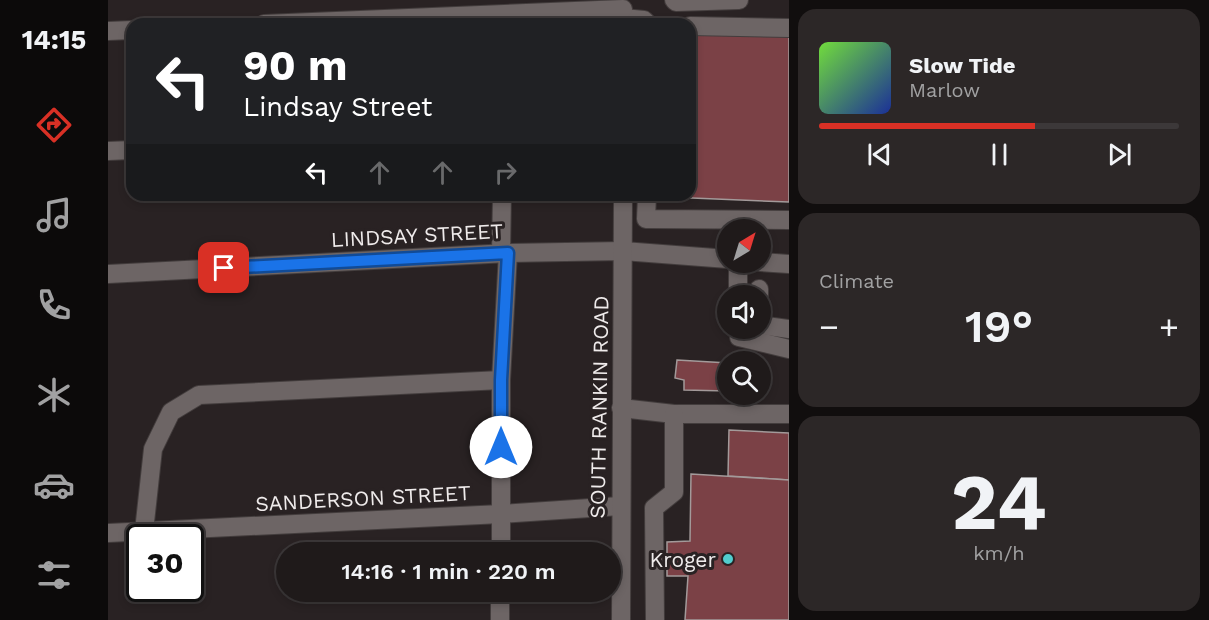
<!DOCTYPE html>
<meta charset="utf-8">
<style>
body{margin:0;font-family:"Work Sans",sans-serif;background:#2c2727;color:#f1f3f6;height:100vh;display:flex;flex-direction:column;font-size:22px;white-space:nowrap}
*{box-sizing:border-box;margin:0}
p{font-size:20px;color:#a1a1a2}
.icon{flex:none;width:33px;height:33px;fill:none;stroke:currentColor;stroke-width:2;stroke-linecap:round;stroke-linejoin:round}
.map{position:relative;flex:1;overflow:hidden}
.drawer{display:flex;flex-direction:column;gap:9px;padding:9px;background:#110e0e;width:420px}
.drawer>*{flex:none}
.guide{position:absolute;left:18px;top:18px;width:570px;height:183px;border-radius:18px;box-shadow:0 3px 9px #0003,0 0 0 2px #3c3839;background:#202124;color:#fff;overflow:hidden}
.needle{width:39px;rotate:38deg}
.tools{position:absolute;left:609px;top:219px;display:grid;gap:12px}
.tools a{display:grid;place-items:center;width:54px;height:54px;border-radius:50%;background:#1f1a1a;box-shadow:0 3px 9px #0003,0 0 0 2px #3c3839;font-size:30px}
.speed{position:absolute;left:18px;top:524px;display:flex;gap:12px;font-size:30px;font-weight:700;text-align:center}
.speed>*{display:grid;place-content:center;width:78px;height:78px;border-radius:50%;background:#1f1a1a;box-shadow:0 3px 9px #0003,0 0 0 2px #3c3839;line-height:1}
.speed .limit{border:3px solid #111;border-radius:9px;background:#fff;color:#111}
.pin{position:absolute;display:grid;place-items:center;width:51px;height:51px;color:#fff;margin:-26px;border-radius:12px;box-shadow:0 3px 9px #0006}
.me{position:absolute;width:66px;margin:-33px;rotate:0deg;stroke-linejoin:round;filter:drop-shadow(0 0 4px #0008)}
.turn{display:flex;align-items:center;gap:21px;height:126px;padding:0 18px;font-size:27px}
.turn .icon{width:78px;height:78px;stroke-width:2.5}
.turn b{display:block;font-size:42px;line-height:51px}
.lanes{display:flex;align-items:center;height:57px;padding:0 18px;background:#0003;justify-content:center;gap:30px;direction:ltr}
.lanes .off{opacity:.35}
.big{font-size:45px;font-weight:600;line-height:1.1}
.drawer .card{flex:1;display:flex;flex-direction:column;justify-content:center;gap:9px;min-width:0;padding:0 21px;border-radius:18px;background:#2c2727}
.drawer .dial{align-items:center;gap:0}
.dial b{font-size:78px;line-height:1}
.song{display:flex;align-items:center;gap:18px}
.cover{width:72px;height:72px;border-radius:9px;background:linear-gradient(135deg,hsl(100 70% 55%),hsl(230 70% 35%))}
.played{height:6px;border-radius:3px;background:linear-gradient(90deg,#d93025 60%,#3c3839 60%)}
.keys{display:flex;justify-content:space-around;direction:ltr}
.heat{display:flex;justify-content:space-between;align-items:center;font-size:33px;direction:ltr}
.trip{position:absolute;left:168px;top:542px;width:345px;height:60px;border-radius:30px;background:#1f1a1a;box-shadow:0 3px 9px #0003,0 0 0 2px #3c3839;font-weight:600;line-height:60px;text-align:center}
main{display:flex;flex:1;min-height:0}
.menu{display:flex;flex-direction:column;width:108px;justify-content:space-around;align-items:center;background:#0c0a0a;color:#a1a1a2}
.menu .icon{width:42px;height:42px}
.menu .selected{color:#d93025}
.menu b{font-size:27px;color:#f1f3f6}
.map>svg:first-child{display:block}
</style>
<main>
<nav class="menu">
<b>14:15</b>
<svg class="icon selected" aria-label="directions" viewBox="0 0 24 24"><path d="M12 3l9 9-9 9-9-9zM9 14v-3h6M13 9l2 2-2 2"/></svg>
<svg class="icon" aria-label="music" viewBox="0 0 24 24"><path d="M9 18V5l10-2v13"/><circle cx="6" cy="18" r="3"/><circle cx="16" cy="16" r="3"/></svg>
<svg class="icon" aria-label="phone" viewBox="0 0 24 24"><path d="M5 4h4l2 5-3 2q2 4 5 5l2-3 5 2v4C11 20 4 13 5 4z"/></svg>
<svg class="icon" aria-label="climate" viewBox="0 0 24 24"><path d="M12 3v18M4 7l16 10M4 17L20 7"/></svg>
<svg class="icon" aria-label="car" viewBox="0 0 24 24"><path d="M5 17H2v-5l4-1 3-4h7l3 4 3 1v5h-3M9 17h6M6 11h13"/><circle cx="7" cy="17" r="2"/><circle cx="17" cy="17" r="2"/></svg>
<svg class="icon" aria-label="filters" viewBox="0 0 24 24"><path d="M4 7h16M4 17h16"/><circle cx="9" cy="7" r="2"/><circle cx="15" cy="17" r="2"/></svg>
</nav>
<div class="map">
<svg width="681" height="620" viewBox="0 0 681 620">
<rect width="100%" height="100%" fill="#292223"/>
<!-- building -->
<g fill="#7b4146" stroke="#a39a9a" stroke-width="1.5">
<path d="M582,31L681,36V202L560,197V195H582Z"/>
<path d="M569,360L620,363V391L576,390V380L567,378Z"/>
<path d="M621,430L681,433V480L620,476Z"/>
<path d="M583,474L681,480V620H577L580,576H559V542L582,541Z"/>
</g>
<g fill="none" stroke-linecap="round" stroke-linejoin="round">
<defs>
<g id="minor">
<path d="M566,0L568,2L631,0"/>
<path d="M515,18L536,20L540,24"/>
<path d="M156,24L515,9"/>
<path d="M582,26L681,28"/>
<path d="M0,31L24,30"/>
<path d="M0,151L24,150"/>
<path d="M539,195L538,219L681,220"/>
<path d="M393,253L394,195"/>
<path d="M630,262V296"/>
<path d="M652,262L681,264"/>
<path d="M0,274L400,253L515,251L620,259"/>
<path d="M651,296V289"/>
<path d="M652,325L681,329"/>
<path d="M630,328L631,337L681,349"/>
<path d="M513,408L566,414H681"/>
<path d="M36,531L45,449L63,412L91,395L393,380"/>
<path d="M0,533L393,514L512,506"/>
<path d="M393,552V380L400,253"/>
<path d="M392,620V591"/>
<path d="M513,620L515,195"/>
<path d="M547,620L546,508L566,492V414"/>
</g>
</defs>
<!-- minor casing -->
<use href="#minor" stroke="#433d3d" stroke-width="20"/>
<!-- minor -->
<use href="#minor" stroke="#6d6565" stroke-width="18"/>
</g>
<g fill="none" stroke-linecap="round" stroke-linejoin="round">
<defs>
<path id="route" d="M116,268L400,253L393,380V447"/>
</defs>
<!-- route casing -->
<use href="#route" stroke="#114b97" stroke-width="15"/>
<!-- route -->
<use href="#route" stroke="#1a73e8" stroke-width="10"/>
</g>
<!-- markers -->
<circle fill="#52cdce" stroke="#292223" stroke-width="2" cx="620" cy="559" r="6"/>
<g text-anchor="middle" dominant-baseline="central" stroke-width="6" stroke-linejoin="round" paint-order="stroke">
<!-- street labels -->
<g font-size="21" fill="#efebeb" stroke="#292223">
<text transform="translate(309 235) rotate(-3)">LINDSAY STREET</text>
<text transform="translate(491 407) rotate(-89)">SOUTH RANKIN ROAD</text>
<text transform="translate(255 498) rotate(-3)">SANDERSON STREET</text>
</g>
<!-- poi labels -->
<g font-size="21" fill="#efebeb" stroke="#292223" text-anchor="end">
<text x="608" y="559">Kroger</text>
</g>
</g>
</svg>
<div class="tools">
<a><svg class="needle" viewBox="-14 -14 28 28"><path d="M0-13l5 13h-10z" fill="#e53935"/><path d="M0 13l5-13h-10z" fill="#a1a1a2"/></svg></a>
<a><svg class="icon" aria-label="sound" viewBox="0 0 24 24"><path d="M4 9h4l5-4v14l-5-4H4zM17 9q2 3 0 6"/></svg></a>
<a><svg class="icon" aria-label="search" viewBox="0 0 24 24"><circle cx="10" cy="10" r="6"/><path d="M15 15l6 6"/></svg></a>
</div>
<div class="speed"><div class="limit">30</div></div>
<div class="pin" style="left:116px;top:268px;background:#d93025"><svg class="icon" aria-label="arrive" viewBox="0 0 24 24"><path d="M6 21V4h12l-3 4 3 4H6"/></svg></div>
<svg class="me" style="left:393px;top:447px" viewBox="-20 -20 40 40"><circle r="19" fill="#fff"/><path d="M0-13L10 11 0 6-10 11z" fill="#1a73e8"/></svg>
<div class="trip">14:16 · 1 min · 220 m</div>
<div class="guide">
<div class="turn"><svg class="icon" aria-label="left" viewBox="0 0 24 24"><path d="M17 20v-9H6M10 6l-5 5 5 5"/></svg><div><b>90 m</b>Lindsay Street</div></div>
<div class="lanes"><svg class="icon" aria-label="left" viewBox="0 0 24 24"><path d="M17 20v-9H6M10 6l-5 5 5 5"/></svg><svg class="icon off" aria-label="ahead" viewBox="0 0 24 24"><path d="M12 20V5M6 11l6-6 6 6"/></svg><svg class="icon off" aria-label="ahead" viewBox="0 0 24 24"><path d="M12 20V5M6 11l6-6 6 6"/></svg><svg class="icon off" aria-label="right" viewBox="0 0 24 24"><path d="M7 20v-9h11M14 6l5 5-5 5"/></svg></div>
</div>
</div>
<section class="drawer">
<div class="card">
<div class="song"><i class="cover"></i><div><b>Slow Tide</b><p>Marlow</p></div></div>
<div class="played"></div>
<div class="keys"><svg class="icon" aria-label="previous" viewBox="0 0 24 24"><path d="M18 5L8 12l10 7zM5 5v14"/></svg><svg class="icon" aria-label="pause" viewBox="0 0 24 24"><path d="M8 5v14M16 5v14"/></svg><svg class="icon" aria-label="next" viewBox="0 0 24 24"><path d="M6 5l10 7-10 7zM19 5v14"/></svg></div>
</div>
<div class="card"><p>Climate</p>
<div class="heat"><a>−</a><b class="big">19°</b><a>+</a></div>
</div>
<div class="card dial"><b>24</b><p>km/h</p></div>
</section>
</main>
